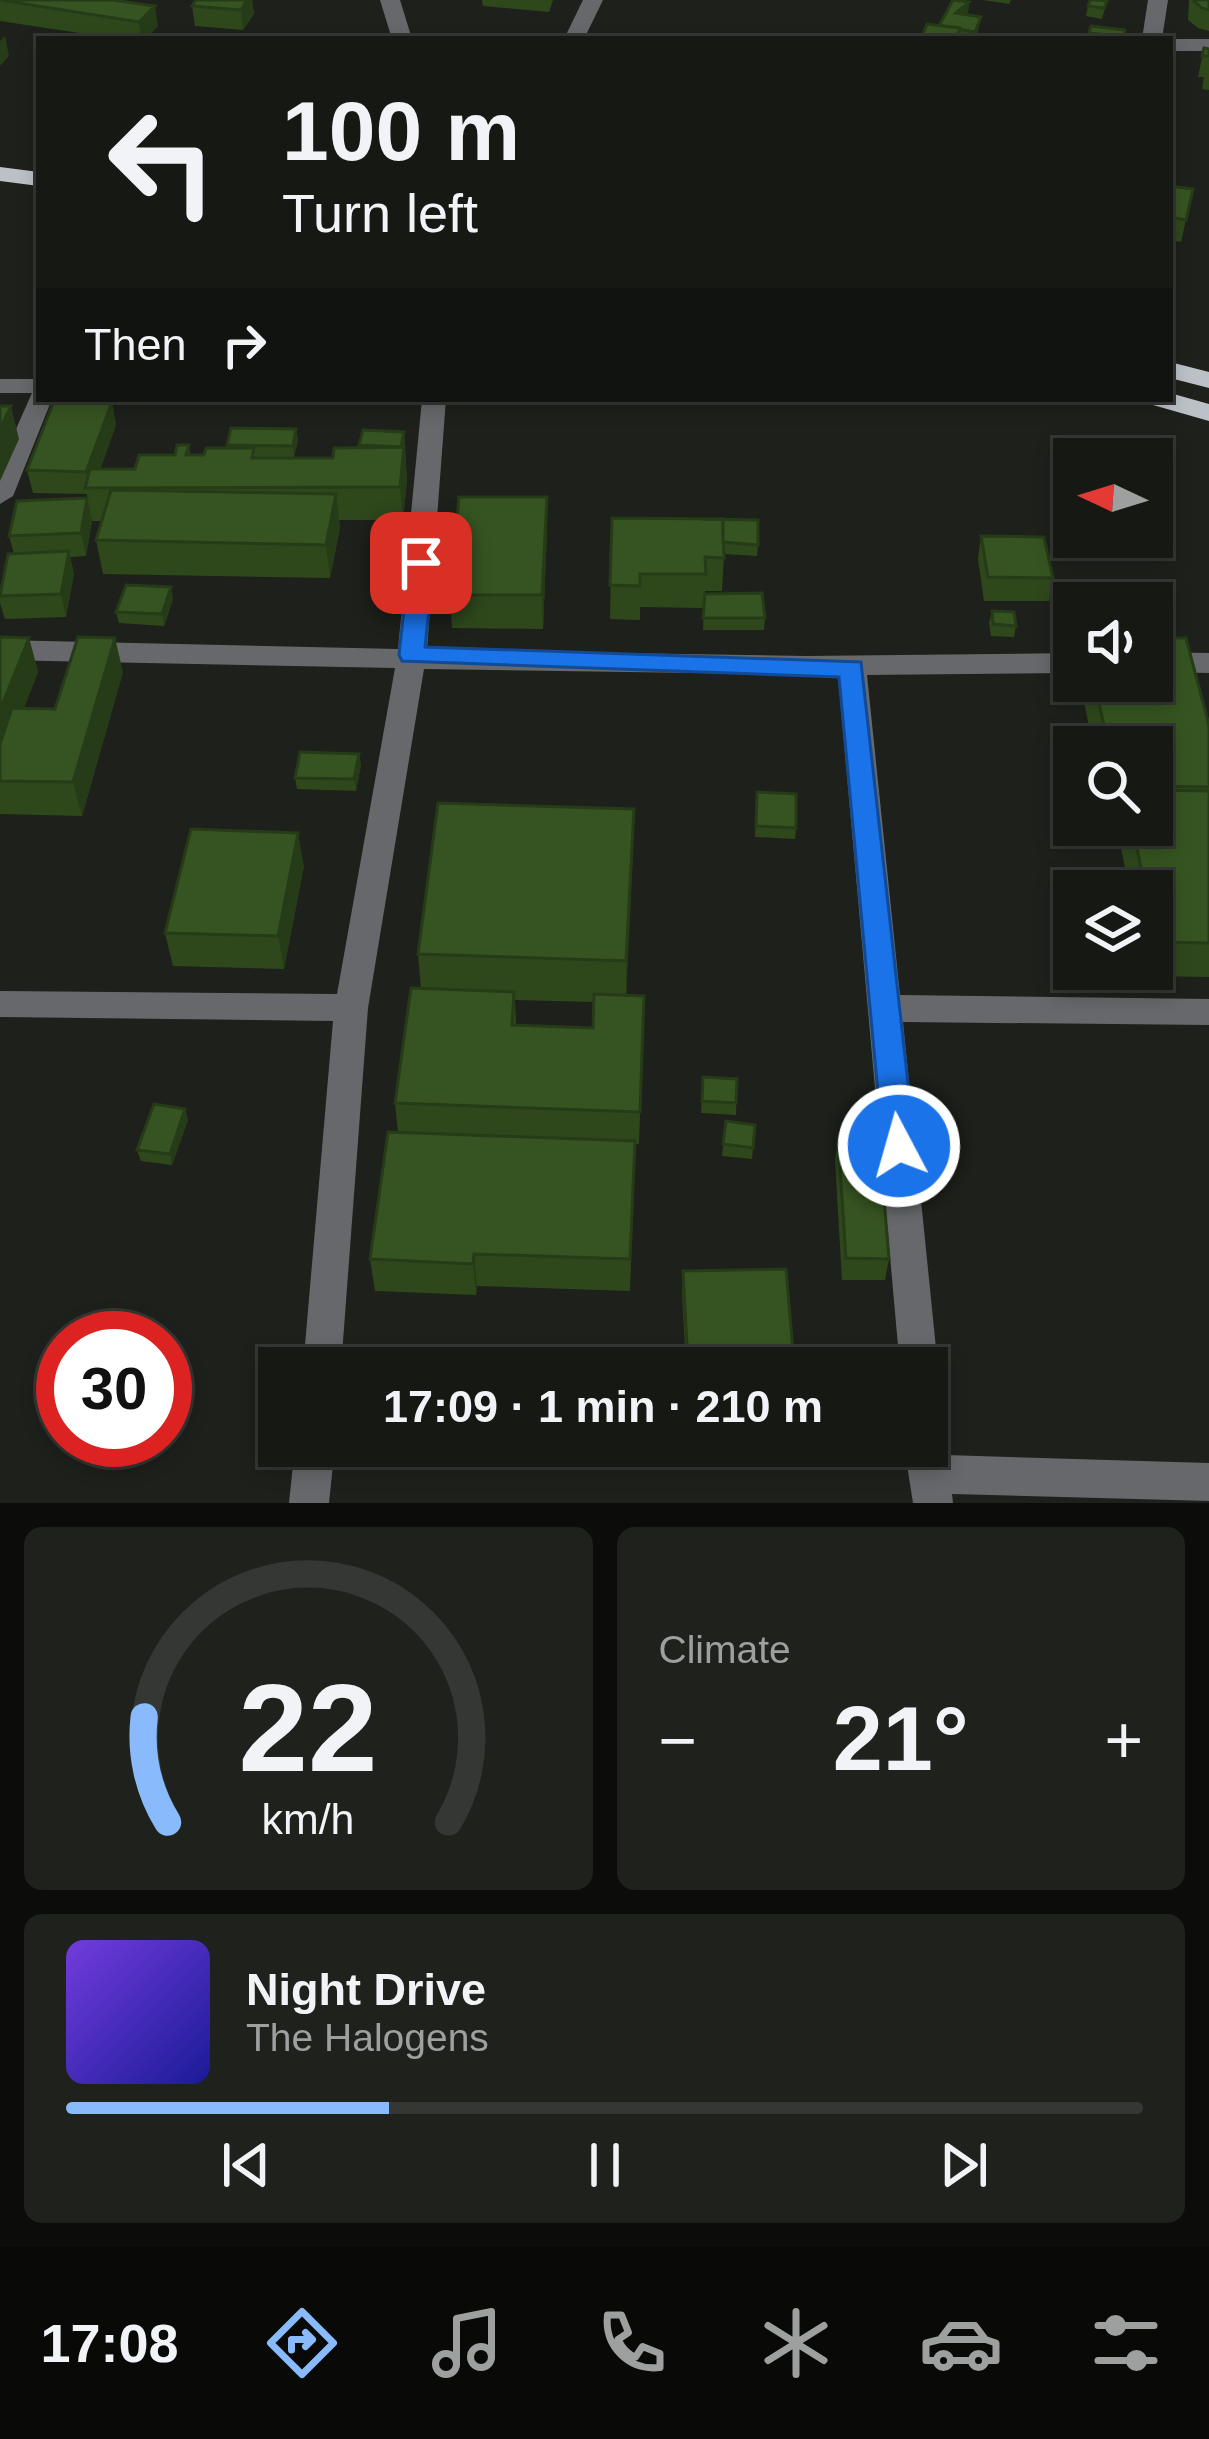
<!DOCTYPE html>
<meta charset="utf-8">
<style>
body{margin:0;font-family:Helvetica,sans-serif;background:#1f211d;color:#f1f3f6;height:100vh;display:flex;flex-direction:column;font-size:45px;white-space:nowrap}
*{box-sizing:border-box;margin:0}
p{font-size:39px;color:#9ea0a0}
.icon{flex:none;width:66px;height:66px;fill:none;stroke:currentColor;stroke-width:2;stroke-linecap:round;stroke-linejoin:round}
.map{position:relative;height:1503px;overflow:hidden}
.details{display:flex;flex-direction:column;gap:24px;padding:24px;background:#0c0d0b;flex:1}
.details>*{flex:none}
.guide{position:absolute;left:36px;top:36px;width:1137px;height:366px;border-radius:0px;box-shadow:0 6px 18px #0003,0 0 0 3px #353734;background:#161814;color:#f1f3f6;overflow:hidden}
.needle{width:78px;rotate:274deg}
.buttons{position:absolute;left:1053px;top:438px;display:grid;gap:24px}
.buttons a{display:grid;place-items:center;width:120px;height:120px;border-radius:0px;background:#161814;box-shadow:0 6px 18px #0003,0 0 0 3px #353734;font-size:60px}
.speed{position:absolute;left:36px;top:1311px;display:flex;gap:24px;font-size:60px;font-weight:700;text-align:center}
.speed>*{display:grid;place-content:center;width:156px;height:156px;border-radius:50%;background:#161814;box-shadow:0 6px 18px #0003,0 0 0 3px #353734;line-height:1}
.speed .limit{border:18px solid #d22;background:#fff;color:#111}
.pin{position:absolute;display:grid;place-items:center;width:102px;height:102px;color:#fff;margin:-51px;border-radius:24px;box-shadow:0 6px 18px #0006}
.me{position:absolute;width:132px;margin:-66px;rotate:354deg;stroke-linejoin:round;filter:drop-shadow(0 0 9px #0008)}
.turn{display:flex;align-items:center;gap:42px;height:252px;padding:0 48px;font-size:54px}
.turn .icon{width:156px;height:156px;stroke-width:2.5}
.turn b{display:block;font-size:84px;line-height:102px}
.then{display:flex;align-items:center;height:114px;padding:0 48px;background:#0003;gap:24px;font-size:45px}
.big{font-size:90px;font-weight:600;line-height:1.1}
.details .tile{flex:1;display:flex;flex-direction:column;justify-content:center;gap:18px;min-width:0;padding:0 42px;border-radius:18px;background:#1f211d}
.details .dial{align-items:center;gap:0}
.dial svg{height:312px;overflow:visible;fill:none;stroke:#353734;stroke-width:7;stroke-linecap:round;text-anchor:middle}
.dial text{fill:#f1f3f6;stroke:none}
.song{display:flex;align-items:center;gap:36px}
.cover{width:144px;height:144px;border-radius:18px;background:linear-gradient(135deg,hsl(260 70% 55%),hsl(240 70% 35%))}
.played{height:12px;border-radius:6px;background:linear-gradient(90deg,#88bafc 30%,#353734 30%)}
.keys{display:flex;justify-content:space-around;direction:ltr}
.heat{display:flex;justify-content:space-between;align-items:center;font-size:66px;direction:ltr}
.details .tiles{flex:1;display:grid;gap:24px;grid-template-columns:1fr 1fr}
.tile:last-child{grid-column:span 2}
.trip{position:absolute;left:258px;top:1347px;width:690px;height:120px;border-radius:0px;background:#161814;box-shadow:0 6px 18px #0003,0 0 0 3px #353734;font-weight:600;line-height:120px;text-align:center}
.menu{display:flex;height:192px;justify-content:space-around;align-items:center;background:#090a08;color:#9ea0a0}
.menu .icon{width:84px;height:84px}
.menu .current{color:#88bafc}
.menu b{font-size:54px;color:#f1f3f6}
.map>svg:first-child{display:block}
</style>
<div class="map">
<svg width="1209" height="1503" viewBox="0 0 1209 1503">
<rect width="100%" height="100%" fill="#1d201b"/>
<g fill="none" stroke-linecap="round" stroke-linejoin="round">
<!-- minor -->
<g fill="#66686b" fill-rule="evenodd">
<path d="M380,0H400L412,39H392Z"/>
<path d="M583,0H603L584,39H564Z"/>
<path d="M1148,0H1168L1162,39H1142Z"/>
<rect x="1170" y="39" width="39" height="12"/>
<path d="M0,379H39V399H52L13,496L0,504V465L32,393H0Z"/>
<path d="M422,399H446L427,650L806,656L1074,653V673L867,675L900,995L1209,999V1025L903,1022L938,1368L933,1381L927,1383V1368H900L838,675L424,669L368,1008L341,1368H303L333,1021L0,1017V991L337,994L395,668L0,660V640L398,649Z"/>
<path d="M1152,652L1209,653V673L1152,672Z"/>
<path d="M927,1428L938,1433L946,1455L1209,1463V1501L952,1494L953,1503H913L904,1446H927Z"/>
<path d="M295,1446H335L329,1503H289Z"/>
</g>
<!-- trunk -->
<g fill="#bcc1c8" fill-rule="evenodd">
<path d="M0,167L39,172V186L0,181Z"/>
<path d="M1170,362L1209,372V388L1170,378Z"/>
<path d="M1170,393L1209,404V421L1153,405L1149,399H1170Z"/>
</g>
</g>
<!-- wall -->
<g fill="#2e481c" fill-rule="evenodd">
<path d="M0,0L158,26L145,39H119L0,21Z"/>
<path d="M252,0L254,14L243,30L195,26L192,6Z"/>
<path d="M482,0H553L549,12L483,6Z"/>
<path d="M983,0H1011L1009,4Z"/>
<path d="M1189,0H1209V31L1198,28L1188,20Z"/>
<path d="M1107,1L1102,19L1086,16L1088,6Z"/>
<path d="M969,2L968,12L965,15L979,27L975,39H921Z"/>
<path d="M1091,26L1125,30L1124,39H1088Z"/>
<path d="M1204,48L1209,49V90L1202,89L1204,77H1198Z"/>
<path d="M1170,186L1193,189L1181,242L1170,240Z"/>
<path d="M112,402L116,425L100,469H135L175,455L189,445L190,455H204L227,448V445L296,429L298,440L294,457L255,458H333L360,447L359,445L404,432L407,480L403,520H339L340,528L330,578L103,574L96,540L102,521H92L86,556L70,557L74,574L66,617L5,619L0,603V588L14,554L9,536L87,498V494L33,493L27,470Z"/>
<path d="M547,497V531L543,629L452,628L450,595Z"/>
<path d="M612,518L758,545L757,556L724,554L722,591H705V594L765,618L764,630H703L704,608L640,607V620L610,619Z"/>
<path d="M981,536L1053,578L1049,601H984L978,559Z"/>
<path d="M173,599L164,626L119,623L116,612Z"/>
<path d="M992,611L1016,626L1014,637L991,636L989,623Z"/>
<path d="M0,637L29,638L38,672L24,708L55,709L123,672L82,816L0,814Z"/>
<path d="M1080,681H1152L1209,725V977L1148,976L1146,969H1152V891H1130L1116,825H1152V747H1093Z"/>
<path d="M359,754L361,765L356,791L297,789L295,778Z"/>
<path d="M757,792L796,828L795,839L755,837Z"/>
<path d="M634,809L626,996H644L639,1144H635L630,1291L477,1286L476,1295L375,1291L370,1259L398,1133L395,1103L421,989L418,954ZM515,1000L594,1002L593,1028L516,1026Z"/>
<path d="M304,866L284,969L173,966L165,933Z"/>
<path d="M703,1077L737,1079L736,1115L701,1113Z"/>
<path d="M185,1109L188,1120L172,1165L141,1161L137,1150Z"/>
<path d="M726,1121L755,1125L752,1159L722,1156Z"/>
<path d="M838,1138L889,1259L885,1280H842L835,1160Z"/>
<path d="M683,1271L794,1363V1368H686L682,1292Z"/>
</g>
<!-- shaded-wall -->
<g fill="#263b17">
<path d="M247,0H252L254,14L243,30L241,10Z"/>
<path d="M969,2L968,12L955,24L956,13Z"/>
<path d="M155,6L158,26L145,39H141L139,22Z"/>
<path d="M5,36L9,56L0,66V41Z"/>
<path d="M112,402L116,425L94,488H90L86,472Z"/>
<path d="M11,406L19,439L0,481V429Z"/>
<path d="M296,429L298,440L294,457L293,446Z"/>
<path d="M404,432L407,480L403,520L400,487L401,447Z"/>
<path d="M336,494L340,528L330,578L326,545Z"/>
<path d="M547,497V531L543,629L542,595Z"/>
<path d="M87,498L92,521L86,556L81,533Z"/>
<path d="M69,551L74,574L66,617L61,594Z"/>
<path d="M171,587L173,599L164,626L162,614Z"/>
<path d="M29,638L38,672L0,769V710Z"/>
<path d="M115,638L123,672L82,816L73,782Z"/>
<path d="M359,754L361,765L356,791L354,779Z"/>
<path d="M634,809L633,852L626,1003V961Z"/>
<path d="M298,833L304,866L284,969L278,936Z"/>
<path d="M185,1109L188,1120L172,1165L170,1154Z"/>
<path d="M474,1254L477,1286L476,1295L473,1264Z"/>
</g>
<!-- building -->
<g fill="#365421" stroke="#263b17" stroke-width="3">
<path d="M0,0H113L155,6L139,22Z"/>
<path d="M196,0H247L241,10L192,6Z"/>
<path d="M953,0L969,2L956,13L981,17L975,32L939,26Z"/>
<path d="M1090,0H1098L1107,1L1104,8L1088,6Z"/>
<path d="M1193,0H1209V10L1202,8Z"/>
<path d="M927,24L960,28L956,39H921Z"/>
<path d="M1091,26L1125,30L1124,37L1089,33Z"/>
<path d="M1204,48L1209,49V56H1202Z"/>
<path d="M1170,186L1193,189L1186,220L1170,217Z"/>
<path d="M54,401L112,402L86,472L27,470Z"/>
<path d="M0,406H11L0,429Z"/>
<path d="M231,428L296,429L293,446L227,445Z"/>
<path d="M363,430L404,432L401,447L359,445Z"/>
<path d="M177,445H189L186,455H204L206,448H254L252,458H333L334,448L404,447L400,487L85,488L90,469H135L139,455H175Z"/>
<path d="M111,490L336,494L326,545L96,540Z"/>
<path d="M459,497H547L542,595H450Z"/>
<path d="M87,498L81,533L9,536L17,501Z"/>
<path d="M612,518L723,519L724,558L705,557L706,574H640V586L610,585Z"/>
<path d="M702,519L758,520V545L723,542V519Z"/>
<path d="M981,536L1044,537L1053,578L988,577Z"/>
<path d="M69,551L61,594L0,596L8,554Z"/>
<path d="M126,585L171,587L162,614L116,612Z"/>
<path d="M762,593L765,618H703L705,594Z"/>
<path d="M992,611L1014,612L1016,626L993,624Z"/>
<path d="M0,637L29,638L0,710Z"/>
<path d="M78,637L115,638L73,782L0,781V744L12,708L55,709Z"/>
<path d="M1152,638H1186L1209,725V787L1152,786V747H1109L1094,681H1152Z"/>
<path d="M300,752L359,754L354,779L295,778Z"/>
<path d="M1152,790L1209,791V943L1158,942L1152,917V891H1146L1132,825H1152Z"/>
<path d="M757,792L796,794V828L756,826Z"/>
<path d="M438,803L634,809L626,961L418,954Z"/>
<path d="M191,829L298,833L278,936L165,933Z"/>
<path d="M411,988L514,992L512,1025L593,1028L594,994L644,996L640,1112L395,1103Z"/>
<path d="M703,1077L737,1079L736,1103L702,1101Z"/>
<path d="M154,1104L185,1109L170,1154L137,1150Z"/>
<path d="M726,1121L755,1125L753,1148L723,1144Z"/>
<path d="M388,1132L635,1141L630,1259L474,1254L473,1264L370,1259Z"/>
<path d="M838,1138L879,1139L889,1259L846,1258Z"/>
<path d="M786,1269L794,1363L688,1365L683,1271Z"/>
</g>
<!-- route -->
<path fill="#1a73e8" stroke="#114b97" stroke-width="3" d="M421,555L434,563L425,647L861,662L915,1146L910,1156L899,1160L887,1156L883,1146L839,677L402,661L399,655L409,563Z"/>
</svg>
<div class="buttons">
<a><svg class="needle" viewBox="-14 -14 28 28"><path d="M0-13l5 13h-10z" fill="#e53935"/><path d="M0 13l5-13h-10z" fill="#9ea0a0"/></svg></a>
<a><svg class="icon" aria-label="sound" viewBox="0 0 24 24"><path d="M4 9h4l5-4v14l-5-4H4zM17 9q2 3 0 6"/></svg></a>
<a><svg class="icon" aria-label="search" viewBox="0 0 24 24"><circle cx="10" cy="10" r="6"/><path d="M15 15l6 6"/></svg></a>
<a><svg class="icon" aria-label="layers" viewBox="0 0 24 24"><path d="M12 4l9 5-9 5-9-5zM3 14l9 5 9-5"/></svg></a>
</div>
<div class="speed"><div class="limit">30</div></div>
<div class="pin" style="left:421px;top:563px;background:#d93025"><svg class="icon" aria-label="arrive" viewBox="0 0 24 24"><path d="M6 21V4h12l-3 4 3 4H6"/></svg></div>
<svg class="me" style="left:899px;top:1146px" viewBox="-20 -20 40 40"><circle r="17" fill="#1a73e8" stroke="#fff" stroke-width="3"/><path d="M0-11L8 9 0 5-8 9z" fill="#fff"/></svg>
<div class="trip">17:09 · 1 min · 210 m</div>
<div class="guide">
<div class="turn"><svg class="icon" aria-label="left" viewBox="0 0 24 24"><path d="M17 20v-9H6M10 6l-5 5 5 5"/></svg><div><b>100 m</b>Turn left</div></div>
<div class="then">Then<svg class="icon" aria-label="right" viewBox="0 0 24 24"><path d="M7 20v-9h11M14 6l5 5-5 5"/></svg></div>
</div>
</div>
<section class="details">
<div class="tiles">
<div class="tile dial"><svg viewBox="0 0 100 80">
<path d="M14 69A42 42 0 1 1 86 69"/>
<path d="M14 69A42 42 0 0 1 8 42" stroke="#88bafc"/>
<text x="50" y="56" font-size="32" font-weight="700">22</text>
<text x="50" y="72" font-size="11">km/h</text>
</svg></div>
<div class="tile"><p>Climate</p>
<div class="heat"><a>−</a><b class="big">21°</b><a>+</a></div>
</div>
<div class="tile">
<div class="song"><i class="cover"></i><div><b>Night Drive</b><p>The Halogens</p></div></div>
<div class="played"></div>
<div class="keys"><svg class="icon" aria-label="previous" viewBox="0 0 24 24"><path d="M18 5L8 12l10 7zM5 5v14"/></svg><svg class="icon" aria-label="pause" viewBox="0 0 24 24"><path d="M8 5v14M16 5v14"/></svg><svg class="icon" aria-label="next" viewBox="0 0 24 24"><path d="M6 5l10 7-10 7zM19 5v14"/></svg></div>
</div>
</div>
</section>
<nav class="menu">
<b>17:08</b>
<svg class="icon current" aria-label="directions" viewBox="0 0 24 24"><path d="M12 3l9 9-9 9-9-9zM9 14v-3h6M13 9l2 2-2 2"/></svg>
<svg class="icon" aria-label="music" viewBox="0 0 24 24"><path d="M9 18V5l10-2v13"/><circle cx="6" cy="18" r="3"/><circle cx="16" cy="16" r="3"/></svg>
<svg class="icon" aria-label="phone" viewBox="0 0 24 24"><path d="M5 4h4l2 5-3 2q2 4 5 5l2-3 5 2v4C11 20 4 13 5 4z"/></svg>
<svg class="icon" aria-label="climate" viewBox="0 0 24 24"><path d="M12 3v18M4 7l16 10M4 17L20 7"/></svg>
<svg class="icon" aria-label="car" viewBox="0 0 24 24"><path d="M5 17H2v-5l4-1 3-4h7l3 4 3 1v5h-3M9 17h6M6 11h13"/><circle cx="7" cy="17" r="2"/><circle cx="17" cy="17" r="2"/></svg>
<svg class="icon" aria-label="filters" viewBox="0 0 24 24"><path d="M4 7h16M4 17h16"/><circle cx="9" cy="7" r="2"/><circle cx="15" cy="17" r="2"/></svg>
</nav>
